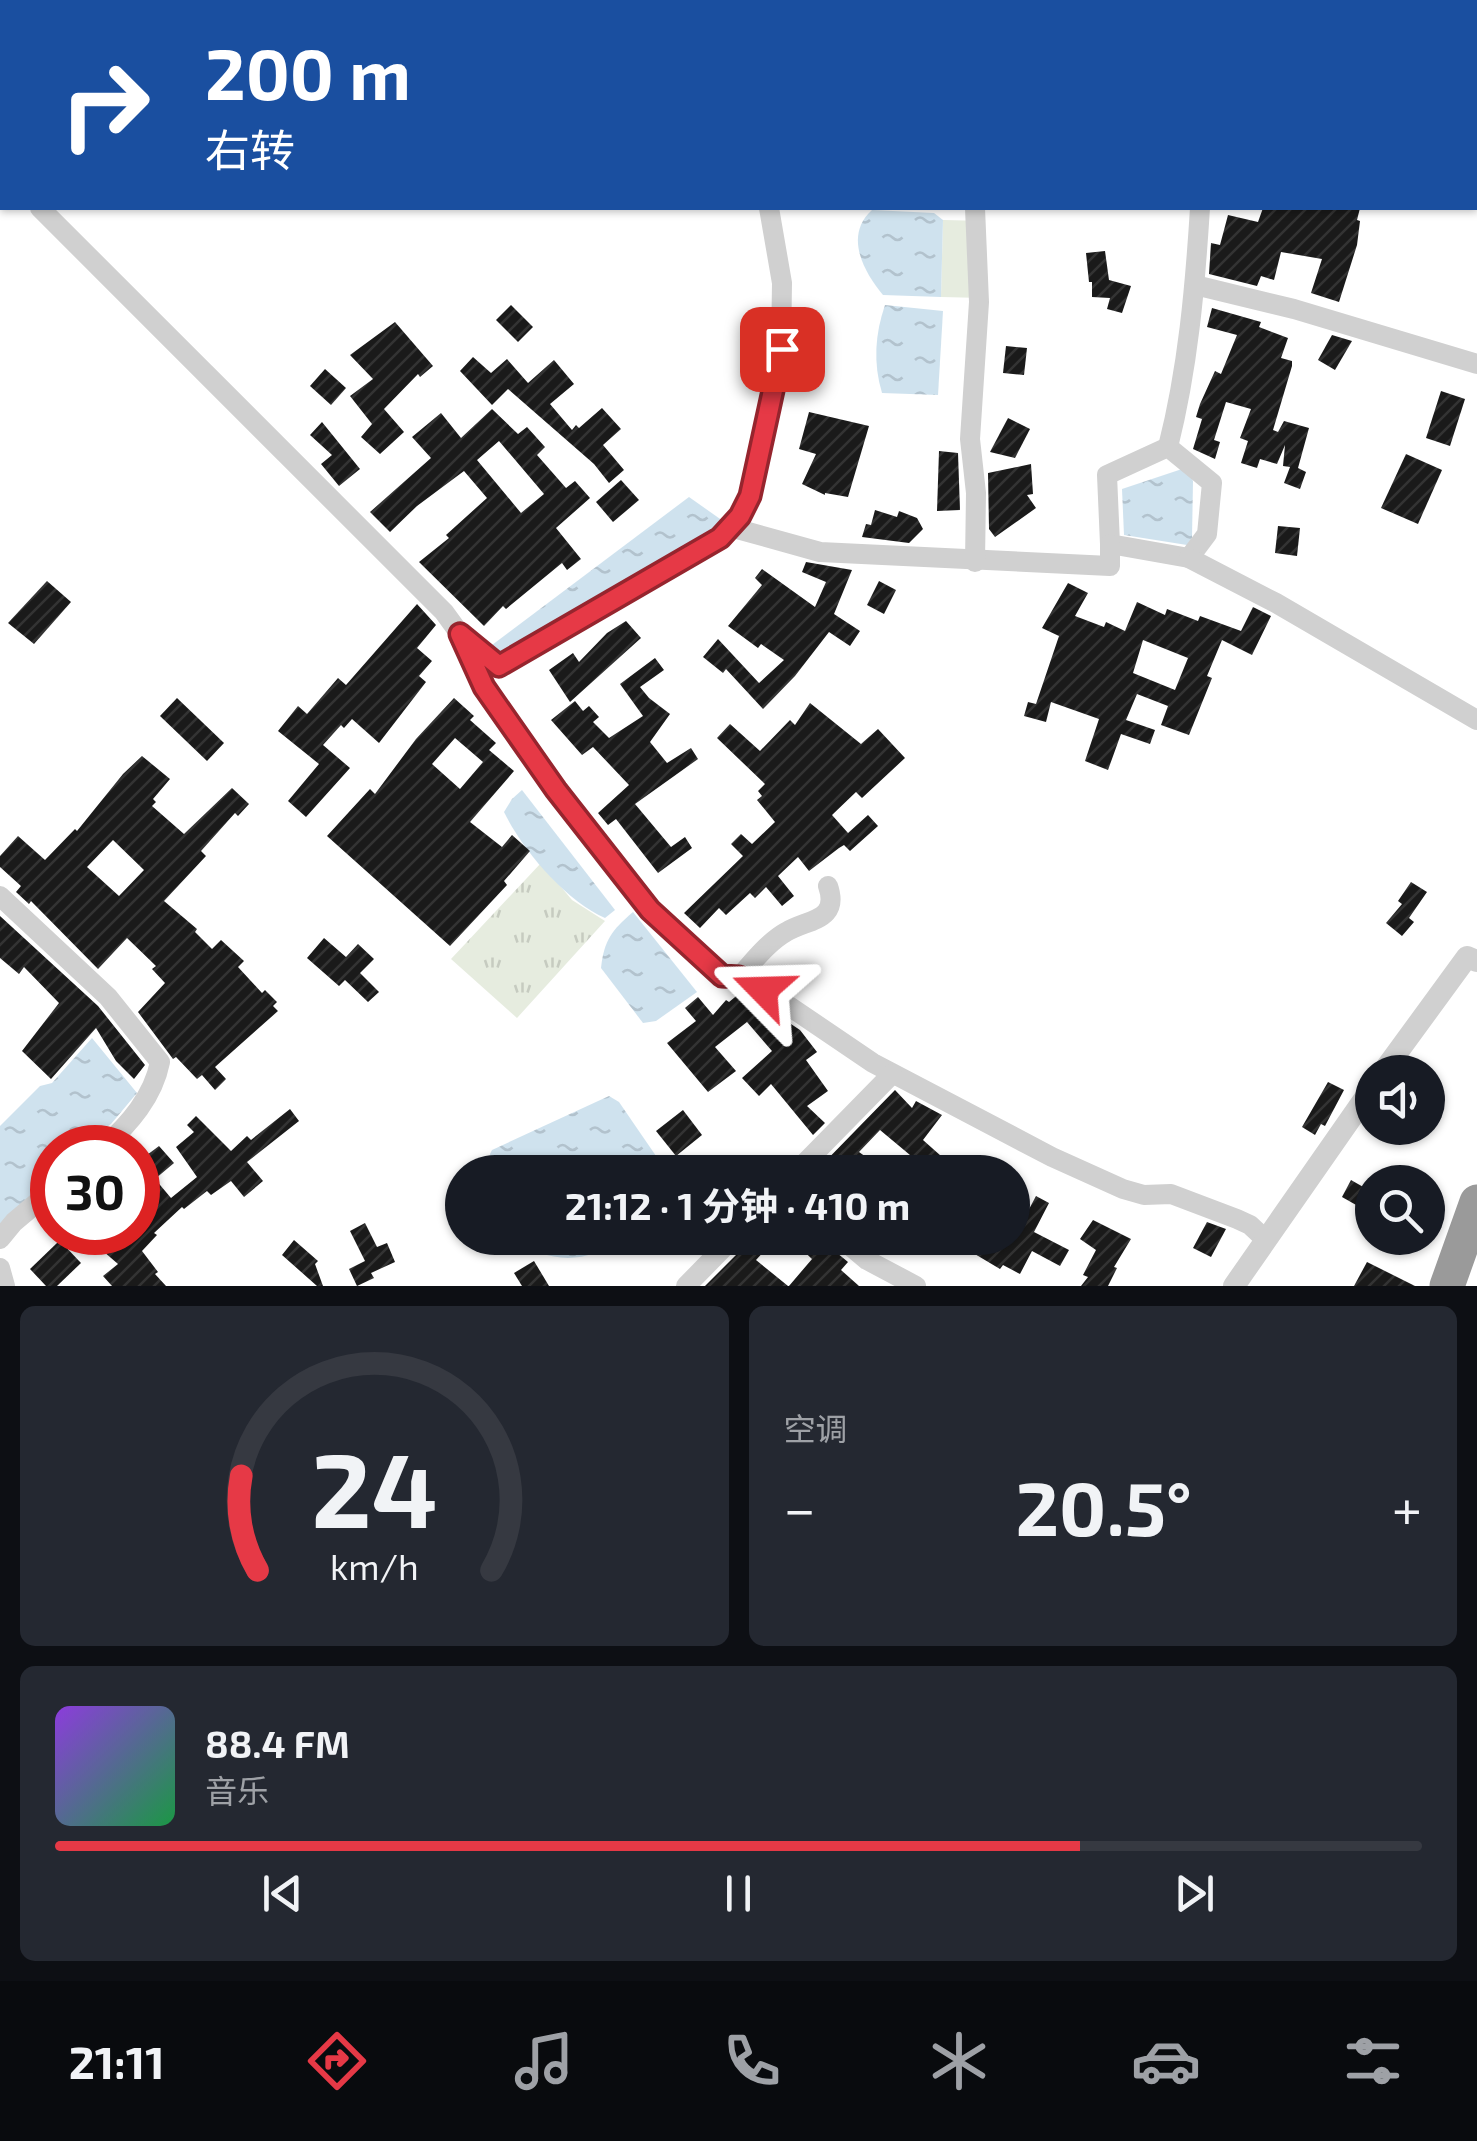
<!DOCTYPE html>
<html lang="zh">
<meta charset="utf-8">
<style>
body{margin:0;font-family:"Exo 2","Noto Sans SC",sans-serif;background:#242831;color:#f1f3f6;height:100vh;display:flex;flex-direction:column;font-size:38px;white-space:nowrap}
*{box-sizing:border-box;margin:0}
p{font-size:32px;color:#9ea1a6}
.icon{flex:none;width:55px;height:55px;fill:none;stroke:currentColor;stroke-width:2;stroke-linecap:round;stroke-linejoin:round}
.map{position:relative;height:1286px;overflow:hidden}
.sheet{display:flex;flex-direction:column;gap:20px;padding:20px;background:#0d0f14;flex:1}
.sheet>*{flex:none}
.hud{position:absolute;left:0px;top:0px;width:1478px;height:210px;box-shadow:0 2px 8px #0004;background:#1a4fa0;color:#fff;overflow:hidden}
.tools{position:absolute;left:1355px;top:1055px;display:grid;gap:20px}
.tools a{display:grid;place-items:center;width:90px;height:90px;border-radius:50%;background:#171b24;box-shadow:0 2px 8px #0004;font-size:50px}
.speed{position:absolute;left:30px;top:1125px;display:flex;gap:20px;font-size:50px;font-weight:700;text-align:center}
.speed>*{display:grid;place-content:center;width:130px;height:130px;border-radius:50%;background:#171b24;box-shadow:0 2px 8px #0004;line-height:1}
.speed .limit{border:15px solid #d22;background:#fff;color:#111}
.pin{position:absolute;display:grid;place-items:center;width:85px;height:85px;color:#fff;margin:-42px;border-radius:20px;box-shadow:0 5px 15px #0006}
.me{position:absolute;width:110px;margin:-55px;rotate:292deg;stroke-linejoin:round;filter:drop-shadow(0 0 8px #0008)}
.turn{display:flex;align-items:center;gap:35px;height:210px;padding:0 40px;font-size:45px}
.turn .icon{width:130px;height:130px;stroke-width:2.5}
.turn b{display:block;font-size:70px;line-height:85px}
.big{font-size:75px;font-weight:700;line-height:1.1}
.sheet .tile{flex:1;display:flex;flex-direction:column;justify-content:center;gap:15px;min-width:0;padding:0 35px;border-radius:15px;background:#242831}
.sheet .dial{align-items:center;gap:0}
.dial svg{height:260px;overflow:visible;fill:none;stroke:#363941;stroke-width:7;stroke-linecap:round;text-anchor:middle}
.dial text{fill:#f1f3f6;stroke:none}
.song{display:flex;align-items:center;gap:30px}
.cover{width:120px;height:120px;border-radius:15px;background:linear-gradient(135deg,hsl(270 70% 55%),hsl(140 70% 35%))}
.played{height:10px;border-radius:5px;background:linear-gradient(90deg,#e63946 75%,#363941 75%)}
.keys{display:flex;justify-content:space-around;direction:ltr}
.heat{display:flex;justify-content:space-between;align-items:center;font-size:55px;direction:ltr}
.sheet .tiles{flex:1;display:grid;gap:20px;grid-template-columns:1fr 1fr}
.tile:last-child{grid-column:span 2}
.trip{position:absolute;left:445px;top:1155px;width:585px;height:100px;border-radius:50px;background:#171b24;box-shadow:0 2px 8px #0004;font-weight:700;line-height:100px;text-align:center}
.tabs{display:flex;height:160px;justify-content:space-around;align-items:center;background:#090b0e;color:#9ea1a6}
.tabs .icon{width:70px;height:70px}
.tabs .on{color:#e63946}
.tabs b{font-size:45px;color:#f1f3f6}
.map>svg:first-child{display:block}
</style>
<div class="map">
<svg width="1477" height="1286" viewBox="0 0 1477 1286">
<defs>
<pattern id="park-tufts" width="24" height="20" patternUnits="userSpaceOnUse" patternTransform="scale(2.5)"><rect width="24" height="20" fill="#e6ecdf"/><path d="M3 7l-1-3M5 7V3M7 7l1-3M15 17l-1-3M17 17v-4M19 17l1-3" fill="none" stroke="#c6cbc0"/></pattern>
<pattern id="water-ripples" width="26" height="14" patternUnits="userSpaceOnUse" patternTransform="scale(2.5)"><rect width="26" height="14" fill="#cfe2ee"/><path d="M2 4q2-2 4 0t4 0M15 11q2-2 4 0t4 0" fill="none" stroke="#b2c2cd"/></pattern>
<pattern id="building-hatch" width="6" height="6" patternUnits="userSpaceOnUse" patternTransform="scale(2.5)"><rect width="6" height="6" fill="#1a1a1a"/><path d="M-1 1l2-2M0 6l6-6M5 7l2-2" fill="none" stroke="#333"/></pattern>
</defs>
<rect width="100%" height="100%" fill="#fff"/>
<!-- grass -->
<path fill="#e6ecdf" d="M943,220L985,221L983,298L941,297Z"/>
<!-- park -->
<path fill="url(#park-tufts)" d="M541,863L572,900L605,921L517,1018L451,959Z"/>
<!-- water -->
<g fill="url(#water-ripples)">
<path d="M872,210L934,213L943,220L941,297L883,295C863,271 844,235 872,210Z"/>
<path d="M885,305L943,311L938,395L882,393C873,363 875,334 885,305Z"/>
<path d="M1185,468L1193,481L1192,538L1187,545L1124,535L1122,489Z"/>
<path d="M689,497L723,521L717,531L503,656L492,645Z"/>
<path d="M522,790L615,910L605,918C566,901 523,851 504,812L512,799Z"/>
<path d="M633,912L697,992L656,1021L643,1023L601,968C604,940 612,930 633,912Z"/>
<path d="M92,1038L137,1093L111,1124L79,1147L52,1148V1174L0,1231V1126L40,1086L52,1083Z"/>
<path d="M609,1096L619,1102L667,1172H493L490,1154L492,1150Z"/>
<path d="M515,1238H619C590,1265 545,1264 515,1238Z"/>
</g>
<!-- building -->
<g fill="url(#building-hatch)" fill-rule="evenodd">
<path d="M1263,208H1360L1357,220L1360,221L1357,245L1339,302L1311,293L1322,259L1281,252L1274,280L1261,276L1257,286L1209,274L1211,243L1220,245L1228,215L1258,222Z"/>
<path d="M1105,251L1109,280L1131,286L1122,313L1107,309L1110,298L1092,297V282H1089L1086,253Z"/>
<path d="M511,305L533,327L518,342L496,320Z"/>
<path d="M1212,308L1261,322L1259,327L1288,338L1281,358L1292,361V366L1273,430L1278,432L1284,421L1309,428L1298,468L1306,472L1300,489L1284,483L1290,467L1283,466L1285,445L1277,464L1260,459L1257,468L1241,463L1248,441L1240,438L1251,409L1226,402L1214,440L1220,442L1215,459L1193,449L1202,419L1196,417L1200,404L1215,371L1221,374L1237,335L1207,327Z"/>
<path d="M395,322L433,366L420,377L418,374L384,409L404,432L380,454L361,437L372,424L350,396L373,379L350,355Z"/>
<path d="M1332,335L1352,341L1335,370L1318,360Z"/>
<path d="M1006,346L1027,348L1024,375L1003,373Z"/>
<path d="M473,357L491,373L507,359L528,383L554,360L574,384L550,404L572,430L576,425L579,428L602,408L621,429L603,445L624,470L609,483L594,464L508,389L492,405L460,371Z"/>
<path d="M325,369L346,388L331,405L310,386Z"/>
<path d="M1441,391L1465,399L1450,446L1426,438Z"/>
<path d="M492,409L518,434L527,427L545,447L537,455L566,488L575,481L590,498L556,528L581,559L567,570L562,563L506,609L503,606L484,626L419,562L449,538L446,535L487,498L464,471L417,506L390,532L370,512L431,458L412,437L441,413L461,438ZM499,441L544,494L521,513L477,460Z"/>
<path d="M809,412L869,426L848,497L825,493V495L802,484L816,454L799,449Z"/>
<path d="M1008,418L1030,429L1015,458L990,452Z"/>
<path d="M322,422L360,469L339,486L321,464L332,455L310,435Z"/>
<path d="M939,451L958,453L960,510L937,511Z"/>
<path d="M1406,454L1442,470L1418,524L1381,508Z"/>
<path d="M1031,464L1033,494L1027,495L1036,508L995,537L989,529L988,473Z"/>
<path d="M621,480L639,500L613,522L596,502Z"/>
<path d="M875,510L897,517L899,511L917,518L923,529L909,543L862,537L866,524L871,525Z"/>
<path d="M1278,526L1300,528L1297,556L1275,553Z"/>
<path d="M806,562L852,570L834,614L860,631L850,646L829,632L795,676L763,709L726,669L723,673L703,657L718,639L759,683L784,660L761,644L758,648L728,626L762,585L755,578L762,569L815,607L826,582L802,572Z"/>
<path d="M47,581L71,602L34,644L8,623Z"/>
<path d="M879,581L896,590L884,614L867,605Z"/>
<path d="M1068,583L1088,593L1075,616L1104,627L1106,622L1125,631L1137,602L1165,615L1167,609L1198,621L1200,616L1241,631L1253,607L1271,616L1252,655L1222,640L1207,676L1212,678L1189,735L1161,725L1168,706L1137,694L1126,720L1155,730L1150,744L1121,734L1108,770L1085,761L1099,719L1051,702L1046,722L1024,716L1028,702L1036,704L1059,636L1042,628ZM1143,640L1188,658L1175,690L1133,673Z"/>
<path d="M417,604L436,625L417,648L432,661L419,676L426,682L379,743L352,719L344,728L341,725L323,745L350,768L306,817L288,801L319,764L278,731L298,706L307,714L338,678L346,685Z"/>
<path d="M626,621L641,638L570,702L549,670L573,653L579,662L607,633Z"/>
<path d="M655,658L664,670L640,687L649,698L670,714L650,742L667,763L691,748L698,759L635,804L671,847L685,837L692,848L658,873L616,819L608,825L598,813L629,785L593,747L582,755L551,720L575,701L583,711L589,706L599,717L593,722L609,738L643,716L620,684Z"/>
<path d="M177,698L224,743L207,761L160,716Z"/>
<path d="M454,698L474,716L470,720L496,743L489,750L514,771L470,822L502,847L512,835L530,851L504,881L507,885L450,946L327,836L370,789L375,794L416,739ZM455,738L483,762L460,789L432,764Z"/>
<path d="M810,703L861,744L878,729L905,758L862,798L856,792L832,815L848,833L868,815L878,826L850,851L844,845L839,848L809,871L798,857L778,876L794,896L782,906L766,887L755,898L750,893L726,915L719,908L700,928L684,913L743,856L731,844L741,834L752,844L775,822L757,800L762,796L758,791L765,784L717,738L730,724L760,751L790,720L795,725Z"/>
<path d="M142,756L170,779L153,799L156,802L152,806L184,834L232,788L249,804L238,816L235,813L201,851L206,856L164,901L197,929L195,932L212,949L221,940L244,961L238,967L262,993L265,990L277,1002L273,1006L278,1011L215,1067L226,1079L215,1090L202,1075L197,1079L176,1057L173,1059L138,1012L165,983L152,969L156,966L127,938L98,969L31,901L29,904L16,892L21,886L0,867V856L18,836L45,860L75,829L77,831L123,774ZM113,840L144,870L119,896L87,867Z"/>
<path d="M1411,882L1427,892L1409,918L1414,922L1402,936L1386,923L1402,904L1398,901Z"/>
<path d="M0,916L98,1006L145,1065L134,1079L116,1061L96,1028L51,1079L22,1051L59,1003L24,967L19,974L0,958Z"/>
<path d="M324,938L346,957L358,944L374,959L360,973L379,992L368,1002L345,980L339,986L307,958Z"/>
<path d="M740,993L760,1005L769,1016L773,1012L800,1030L817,1052L806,1060L828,1091L807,1106L825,1123L813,1135L771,1084L759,1096L742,1078L772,1051L747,1022L715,1047L736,1071L708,1092L667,1043L696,1021L685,1008L698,997L713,1015L726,1000L729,1002Z"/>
<path d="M1328,1082L1344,1090L1325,1126L1321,1124L1315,1135L1302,1127Z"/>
<path d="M895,1090L912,1108L916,1101L942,1115L923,1140L950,1164L942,1172H896L910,1155L880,1130L859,1152L887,1172H815Z"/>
<path d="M290,1109L299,1121L247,1162L263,1181L244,1197L231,1181L211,1195L207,1191L184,1209L182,1207L154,1233L157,1235L142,1251L158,1272L155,1274L166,1286H112L103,1276L118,1264L81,1232H138V1172L148,1163L143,1158L159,1146L174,1163L155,1179L171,1198L197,1177L176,1147L194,1132L187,1125L196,1116L231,1151L247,1136L251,1140Z"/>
<path d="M683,1110L702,1135L676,1156L656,1131Z"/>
<path d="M1351,1180L1372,1192V1214L1342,1197Z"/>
<path d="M1036,1196L1049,1203L1034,1232L1069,1250L1060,1266L1032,1251L1020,1274L1003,1265L1000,1269L948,1238H1012V1225L1019,1228Z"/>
<path d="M1093,1220L1131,1239L1114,1267L1117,1268L1108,1286H1081L1088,1277L1083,1275L1096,1250L1080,1239Z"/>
<path d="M1207,1222L1226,1229L1211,1257L1193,1248Z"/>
<path d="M365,1223L377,1247L387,1243L395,1262L371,1273L374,1278L357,1286L349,1269L365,1261L350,1231Z"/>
<path d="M746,1238H776L756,1260L788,1286H705L743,1248Z"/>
<path d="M790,1238H828L831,1248L848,1262L841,1270L859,1286H789L812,1259Z"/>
<path d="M294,1240L318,1261L315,1264L323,1286H317L282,1255Z"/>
<path d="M57,1243H62L81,1263L57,1286H46L30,1269Z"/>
<path d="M534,1261L549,1286H522L514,1273Z"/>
<path d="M1367,1262L1415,1286H1354Z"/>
</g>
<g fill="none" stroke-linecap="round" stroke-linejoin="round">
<!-- minor -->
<g stroke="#d0d0d0" stroke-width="20">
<path d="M516,0L519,2"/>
<path d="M923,0L928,2"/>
<path d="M783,2L785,0"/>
<path d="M1013,2L1015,0"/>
<path d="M1218,2V0"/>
<path d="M0,168L2,170"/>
<path d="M40,208L444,612L460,634L484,687L556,789L650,910L722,976L739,977"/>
<path d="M1195,285L1294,309L1477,364"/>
<path d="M1168,447L1212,483L1207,534L1189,558L1110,544L1107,475Z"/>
<path d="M1168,447C1188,368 1195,288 1200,208"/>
<path d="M730,527L820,552L1110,566V544"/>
<path d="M1189,558L1276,603L1477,720"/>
<path d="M975,562L976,493L970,439L979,302L975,208"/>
<path d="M465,638L499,666L719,538L740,516L750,496L781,349L782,283L769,208"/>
<path d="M828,886C840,921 808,919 786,932C768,942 753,962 739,977L786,1004L873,1063L1052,1157L1123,1189L1144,1195L1171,1194L1237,1219L1250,1225L1266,1240"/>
<path d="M0,896L108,997L160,1062C153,1097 130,1123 103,1148"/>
<path d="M796,1172L892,1074"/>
<path d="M841,1238L867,1260L916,1286"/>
<path d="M0,1239L14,1222L52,1190"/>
<path d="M0,1268L5,1286"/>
<path d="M686,1286L733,1238"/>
</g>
<!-- tertiary -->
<g stroke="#d0d0d0" stroke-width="22">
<path d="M1383,1072L1467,957L1477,961"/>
<path d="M1234,1286L1372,1088"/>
</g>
<!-- motorway -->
<path stroke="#9a9a9a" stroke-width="35" d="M1447,1286L1477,1202"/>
</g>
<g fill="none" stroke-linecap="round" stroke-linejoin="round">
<defs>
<path id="route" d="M763,990L739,977L722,976L650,910L556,790L484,687L460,634L499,666L720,538L740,516L750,496L782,349"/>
</defs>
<!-- route casing -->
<use href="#route" stroke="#96252e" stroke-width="25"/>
<!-- route -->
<use href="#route" stroke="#e63946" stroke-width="18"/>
</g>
</svg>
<div class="tools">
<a><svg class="icon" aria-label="sound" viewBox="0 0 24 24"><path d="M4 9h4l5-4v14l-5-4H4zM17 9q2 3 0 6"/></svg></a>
<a><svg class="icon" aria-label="search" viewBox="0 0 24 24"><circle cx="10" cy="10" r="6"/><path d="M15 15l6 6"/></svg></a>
</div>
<div class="speed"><div class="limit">30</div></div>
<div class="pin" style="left:782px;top:349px;background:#d93025"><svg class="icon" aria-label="arrive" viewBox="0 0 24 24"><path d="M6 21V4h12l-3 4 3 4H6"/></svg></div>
<svg class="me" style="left:763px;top:990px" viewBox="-20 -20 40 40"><path d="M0-17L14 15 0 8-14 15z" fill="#e63946" stroke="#fff" stroke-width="4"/></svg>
<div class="trip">21:12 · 1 分钟 · 410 m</div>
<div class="hud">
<div class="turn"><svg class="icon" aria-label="right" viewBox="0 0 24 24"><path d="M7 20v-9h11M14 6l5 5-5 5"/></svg><div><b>200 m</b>右转</div></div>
</div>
</div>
<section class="sheet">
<div class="tiles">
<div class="tile dial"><svg viewBox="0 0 100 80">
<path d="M14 69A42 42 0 1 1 86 69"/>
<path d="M14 69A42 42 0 0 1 9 40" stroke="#e63946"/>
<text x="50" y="56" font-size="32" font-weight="700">24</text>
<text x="50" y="72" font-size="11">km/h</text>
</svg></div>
<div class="tile"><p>空调</p>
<div class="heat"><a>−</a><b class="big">20.5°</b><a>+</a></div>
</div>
<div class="tile">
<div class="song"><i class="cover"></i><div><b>88.4 FM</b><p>音乐</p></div></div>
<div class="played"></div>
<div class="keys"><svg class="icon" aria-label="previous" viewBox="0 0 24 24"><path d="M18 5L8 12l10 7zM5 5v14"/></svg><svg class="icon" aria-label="pause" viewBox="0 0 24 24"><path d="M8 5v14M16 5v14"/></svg><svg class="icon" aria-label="next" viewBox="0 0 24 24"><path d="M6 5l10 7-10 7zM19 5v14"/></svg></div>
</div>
</div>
</section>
<nav class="tabs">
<b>21:11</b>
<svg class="icon on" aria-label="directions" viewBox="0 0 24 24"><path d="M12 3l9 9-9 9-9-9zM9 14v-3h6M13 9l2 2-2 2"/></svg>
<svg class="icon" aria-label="music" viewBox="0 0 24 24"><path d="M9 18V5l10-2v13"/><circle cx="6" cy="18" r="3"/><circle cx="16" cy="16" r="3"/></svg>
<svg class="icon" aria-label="phone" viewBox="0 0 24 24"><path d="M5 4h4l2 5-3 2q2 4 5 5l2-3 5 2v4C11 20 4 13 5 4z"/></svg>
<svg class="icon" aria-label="climate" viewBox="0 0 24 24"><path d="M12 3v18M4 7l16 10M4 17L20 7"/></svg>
<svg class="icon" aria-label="car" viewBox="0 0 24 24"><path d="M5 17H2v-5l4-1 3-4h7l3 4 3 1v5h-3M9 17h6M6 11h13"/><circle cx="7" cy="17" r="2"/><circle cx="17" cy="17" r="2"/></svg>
<svg class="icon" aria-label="filters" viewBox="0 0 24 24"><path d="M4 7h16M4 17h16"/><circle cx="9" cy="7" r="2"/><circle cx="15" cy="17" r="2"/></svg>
</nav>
